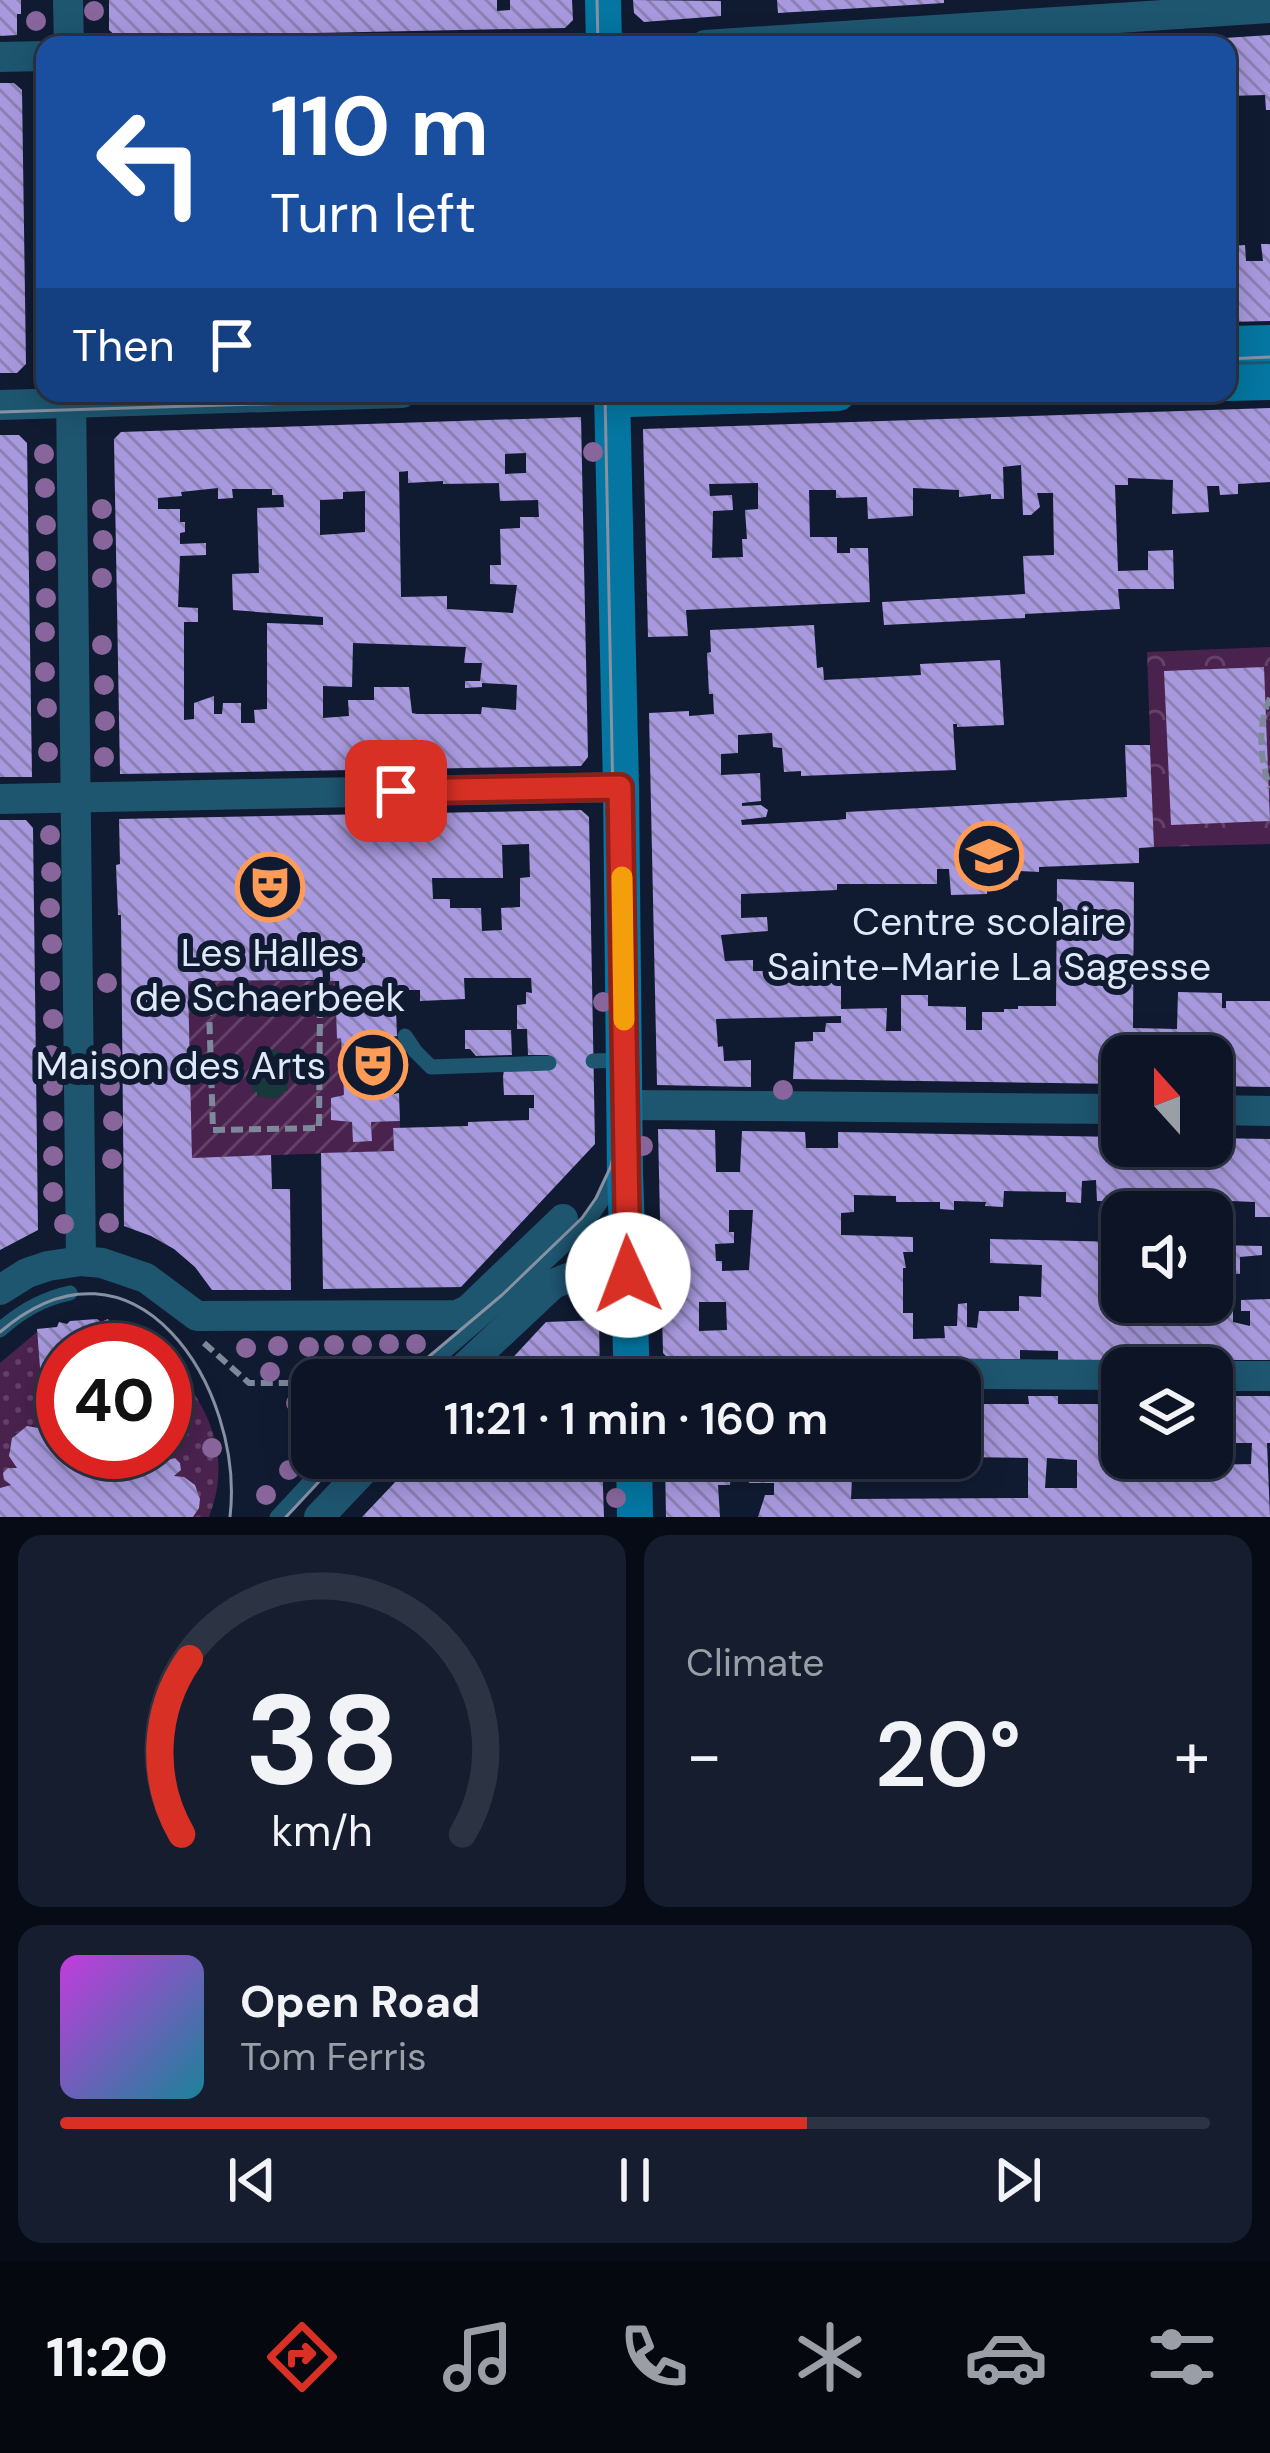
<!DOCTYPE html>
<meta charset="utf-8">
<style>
body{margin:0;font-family:"DM Sans",sans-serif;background:#151d2e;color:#f1f3f6;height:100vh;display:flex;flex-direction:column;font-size:45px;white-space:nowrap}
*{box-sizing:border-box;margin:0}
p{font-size:39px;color:#9a9ea7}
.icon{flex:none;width:66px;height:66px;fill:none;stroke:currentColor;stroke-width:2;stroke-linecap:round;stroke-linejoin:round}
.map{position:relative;height:1517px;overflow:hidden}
.sheet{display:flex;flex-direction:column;gap:18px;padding:18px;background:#070b15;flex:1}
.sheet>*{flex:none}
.top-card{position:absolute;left:36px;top:36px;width:1200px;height:366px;border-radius:24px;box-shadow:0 6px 30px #0003,0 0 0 3px #2c3343;background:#1a4fa0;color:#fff;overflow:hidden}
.needle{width:78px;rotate:339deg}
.tools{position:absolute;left:1101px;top:1035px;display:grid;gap:24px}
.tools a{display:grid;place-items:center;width:132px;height:132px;border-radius:24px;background:#0c1426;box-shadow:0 6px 30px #0003,0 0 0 3px #2c3343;font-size:60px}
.speed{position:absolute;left:36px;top:1323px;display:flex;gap:24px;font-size:60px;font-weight:700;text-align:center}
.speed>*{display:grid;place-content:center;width:156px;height:156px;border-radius:50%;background:#0c1426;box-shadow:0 6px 30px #0003,0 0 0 3px #2c3343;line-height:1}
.speed .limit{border:18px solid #d22;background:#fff;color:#111}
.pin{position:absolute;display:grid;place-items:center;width:102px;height:102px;color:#fff;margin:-51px;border-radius:24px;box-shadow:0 6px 18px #0006}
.me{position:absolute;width:132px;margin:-66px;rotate:358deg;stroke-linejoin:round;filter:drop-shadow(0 0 9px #0008)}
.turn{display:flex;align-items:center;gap:42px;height:252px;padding:0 36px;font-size:54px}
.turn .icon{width:156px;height:156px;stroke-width:2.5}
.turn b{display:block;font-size:84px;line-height:102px}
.then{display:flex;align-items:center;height:114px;padding:0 36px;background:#0003;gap:24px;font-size:45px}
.big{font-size:90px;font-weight:600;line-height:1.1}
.sheet .tile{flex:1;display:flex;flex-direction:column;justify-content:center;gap:18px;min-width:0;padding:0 42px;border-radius:24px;background:#151d2e}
.sheet .dial{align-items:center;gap:0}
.dial svg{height:312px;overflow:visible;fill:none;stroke:#2c3343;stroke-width:7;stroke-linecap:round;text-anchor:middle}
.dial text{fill:#f1f3f6;stroke:none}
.song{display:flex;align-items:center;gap:36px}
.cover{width:144px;height:144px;border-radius:18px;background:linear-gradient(135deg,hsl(290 70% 55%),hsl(190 70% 35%))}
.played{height:12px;border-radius:6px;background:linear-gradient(90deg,#d93025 65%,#2c3343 65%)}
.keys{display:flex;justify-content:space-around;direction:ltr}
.heat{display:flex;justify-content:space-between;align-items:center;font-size:66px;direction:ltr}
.sheet .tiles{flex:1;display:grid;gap:18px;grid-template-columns:1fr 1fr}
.tile:last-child{grid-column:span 2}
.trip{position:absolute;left:291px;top:1359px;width:690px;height:120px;border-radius:24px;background:#0c1426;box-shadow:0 6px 30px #0003,0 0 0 3px #2c3343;font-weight:600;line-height:120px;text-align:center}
.tabs{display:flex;height:192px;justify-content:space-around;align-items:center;background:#05080f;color:#9a9ea7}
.tabs .icon{width:84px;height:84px}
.tabs .on{color:#d93025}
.tabs b{font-size:54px;color:#f1f3f6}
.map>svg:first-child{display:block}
</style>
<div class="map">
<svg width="1270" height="1517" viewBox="0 0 1270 1517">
<defs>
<pattern id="grass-dots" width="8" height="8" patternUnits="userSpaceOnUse" patternTransform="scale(3)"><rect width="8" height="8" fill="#4a224e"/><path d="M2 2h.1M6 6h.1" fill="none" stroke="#644268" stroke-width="1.8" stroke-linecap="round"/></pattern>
<pattern id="park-crowns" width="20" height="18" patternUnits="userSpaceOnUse" patternTransform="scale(3)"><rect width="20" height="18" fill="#4a224e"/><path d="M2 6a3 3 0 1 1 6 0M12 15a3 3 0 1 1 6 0" fill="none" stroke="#644268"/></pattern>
<pattern id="garden-furrows" width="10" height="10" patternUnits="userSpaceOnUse" patternTransform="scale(3)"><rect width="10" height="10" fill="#4a224e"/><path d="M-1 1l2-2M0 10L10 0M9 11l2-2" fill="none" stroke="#644268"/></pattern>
<pattern id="building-back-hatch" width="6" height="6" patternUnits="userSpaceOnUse" patternTransform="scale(3)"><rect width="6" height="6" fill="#a899de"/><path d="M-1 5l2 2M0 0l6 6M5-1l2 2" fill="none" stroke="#8a80b2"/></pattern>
</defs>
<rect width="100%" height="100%" fill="#101b32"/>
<!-- grass -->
<g fill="url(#grass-dots)">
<path d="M37,1332L40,1367L44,1368C45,1387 43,1410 51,1430L32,1426L15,1434L9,1451L17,1468H8L4,1473V1480L11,1485L0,1488V1363Z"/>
<path d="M165,1356C207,1402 234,1455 209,1517H193C205,1498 198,1479 174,1476L181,1470L180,1463L175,1458L167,1460L173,1442L165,1426Z"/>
</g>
<!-- park -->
<path fill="url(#park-crowns)" d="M1270,647V844L1154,847L1147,652Z"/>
<!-- garden -->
<path fill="url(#garden-furrows)" d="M188,981H335L337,1038H341L344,1095L339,1096V1120L352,1122L372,1141L371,1122L400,1121V1128L393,1129L394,1151L192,1158Z"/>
<!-- water -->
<path fill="#17393c" d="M268,1049L283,1052V1056L287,1057L288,1091H283V1095L273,1099L257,1096V1092L252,1091V1057H257V1052Z"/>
<!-- building -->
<g fill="url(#building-back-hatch)" fill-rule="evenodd">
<path d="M0,0H21V14H17V35L0,36Z"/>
<path d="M109,0H497V11L510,10V0H572L573,20L565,28L117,37L109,30Z"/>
<path d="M633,0L721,1V16L644,22L634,13Z"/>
<path d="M777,0H944V3L778,13Z"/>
<path d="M1270,35V110H1266L1265,95L1227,96V45H1164V42Z"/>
<path d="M0,83H14L22,90L26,364L17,373H0Z"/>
<path d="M1261,244H1270V321L1227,322V253L1231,252V246L1245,245L1246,261H1263Z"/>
<path d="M1270,408V482L1238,484V494L1220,495L1219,486H1207L1209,512L1172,514L1173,480L1128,478V485H1115L1118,571L1148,570V551L1173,550L1174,589H1118L1120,609L1025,614V618L884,625L882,602L1025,594L1023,556L1054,555L1053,493H1037L1040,507L1031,515H1023L1021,465L1003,467L1004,499H991V494L959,497V490L913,488V516L868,519L867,497L836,498V490H809L810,537H837V553H850V548H868L870,602L686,610L688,636L648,637L643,429ZM758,483V509L745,510L747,539H742L743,557L712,558L713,511L733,510L732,495L710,496L709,484Z"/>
<path d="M581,417L588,757L581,766L120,774L114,439L121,432ZM526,453V473L505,474V454ZM408,471V483L443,481V484L499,483L500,501L538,500L539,517H520V528L500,529L501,565H490V584L517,585L513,613L447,609V596L401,597L399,472ZM218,488V499L233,498L232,489H272V495H283L284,507L257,508L259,573L232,574L233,610L323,617V625L267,623V709L254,710L255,723H241V703H223L222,714H214V696L194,703V719L184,720V622H198V608L178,607L180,556L206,555V543L180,544V533L185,532V522H180V509H158V498L182,496L181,492ZM365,491V532L320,535V500L343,499V492ZM353,643L466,647L464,663H482L480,681H465V688L482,687V683L517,685L516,710L482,707L481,714H417L412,713L409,687H374V700H348L349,716L323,718V686L352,687Z"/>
<path d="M0,435H19L27,443L32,777H0Z"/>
<path d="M814,625L817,668L823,667L824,680L921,675L920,664L1000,660L1004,725L957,727V724H953L956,770L801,776V771L784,772L782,748L773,747L772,733L738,735V753L721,754V775L760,773L761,801L742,803V806L761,805L768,810L766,817L741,820L742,825L836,820L846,819V812L1127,797L1125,745H1150L1154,847L1139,848V863L1039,867V872L1020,871L1018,880L1013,881L1009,879L1007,873H988L987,894L951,895L949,869H937V884H837V890L741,894V918L767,917L768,931L721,935L725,961L753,960V971H821L822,983H833L834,961H841V1009L887,1008L886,1031H901V995H928V1006L966,1007V1030H982V1012H1004V1009H1018V1006H1056L1057,879L1134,882L1133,1028L1177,1029L1178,992L1222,993V1008H1226V1001H1270V1087L1212,1086V1056H1122V1084L793,1079L795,1042L813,1041V1032H825L826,1023H841V1016L716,1019L718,1047L723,1046L724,1061L751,1060V1087L657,1085L649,713L689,711V716L714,714L713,694H709L707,653L711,652L710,630Z"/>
<path d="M1264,667L1270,821L1171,825L1164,671Z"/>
<path d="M581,810L589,817L595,1144L461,1287L323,1289L321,1153L394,1151L393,1128L468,1126V1122L529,1120V1108H534V1095H504L503,1077L504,1070L549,1068V1055H528L527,1029H517V1005L526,1004V992L532,993L531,978H464L465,999L420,1001V990H389L383,998H340L339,981H330V971L335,968V963H365V957L322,958L323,980L188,981L192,1158L271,1155L272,1189H290L291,1290H212L195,1267L174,1249L151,1236L124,1226L121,915H118L116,865L120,864L119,819ZM529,844L530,877L520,878V907L501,908L502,930L482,931L481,908H450V899H433L432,878H503L502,845Z"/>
<path d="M0,820H26L33,828L38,1230L0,1250Z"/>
<path d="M396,1010L397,1036L391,1037L392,1048L402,1047L404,1082L393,1083L394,1094L399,1093L400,1121L371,1122L372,1141L353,1142L352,1122L331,1120V1098L344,1095L341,1038L337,1039L336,1011Z"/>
<path d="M465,1030H511L512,1055L476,1056L470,1049H465Z"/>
<path d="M658,1129L715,1130L716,1172H740L742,1131L805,1132L806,1148H838V1132L1122,1137V1146H1212V1138L1270,1139V1217H1255V1202L1230,1201V1209H1220V1213L1212,1214L1208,1212V1203L1189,1202V1212H1152V1202L1097,1201L1096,1180L1082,1181L1081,1203L1066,1202V1192L1004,1191L1003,1207L985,1206L986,1202L954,1201V1210L940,1209V1202H896V1196L854,1195V1212L841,1213V1235L913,1237V1252H903L906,1268H903V1313H913V1339L945,1338L944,1326H957L958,1304L967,1303V1327L977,1328L979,1311H1019V1296L1041,1297L1042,1265L990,1263V1239L1122,1242V1266H1111L1110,1301H1115V1323L1126,1324V1302H1143V1323H1149V1302H1165V1323H1172V1304L1212,1302V1298L1233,1297V1322L1250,1326V1311H1241V1300L1270,1299V1360H1058V1351L1020,1350V1359L668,1358L663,1353ZM729,1210H753L749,1270L722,1271V1261H716L715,1244L734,1243V1232H729ZM699,1302H726L727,1330L699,1331Z"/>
<path d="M1216,1245L1262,1246V1255L1240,1257V1274L1212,1273V1252H1216Z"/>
<path d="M97,1319L101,1322L108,1319L111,1324H131L132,1350H63V1452H165V1424L173,1442L167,1460L175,1458L180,1463L181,1470L174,1476L184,1477L195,1485L200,1499L199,1508L193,1517H0V1488L11,1485L4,1480L3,1473L8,1468H17L9,1456L12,1438L27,1426L51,1430L43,1384L44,1368H40L37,1329L57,1327L59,1322L67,1324L70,1321Z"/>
<path d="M599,1320L600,1380H560V1375H566L565,1367L560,1366H549L551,1369L548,1372L552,1376L548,1380H492L546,1322Z"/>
<path d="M1028,1396H1058V1404H1122V1458H1127V1464H1178L1179,1458H1196V1465H1208L1251,1464L1252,1443H1231L1230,1448L1220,1449V1454H1212V1396H1270V1443H1267L1270,1517H758L765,1495H774V1483H749L748,1477H737V1471H731L730,1485H718L720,1517H666L665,1458H853L851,1499L1028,1498V1458L960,1457V1404H1029ZM1047,1458L1077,1460V1488H1045Z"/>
<path d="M418,1458H602L604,1517H362Z"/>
</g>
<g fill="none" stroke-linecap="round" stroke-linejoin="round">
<!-- path -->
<g stroke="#7e889b" stroke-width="6" stroke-dasharray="12 6" stroke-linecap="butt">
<path d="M1270,698C1257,724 1260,761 1270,788"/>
<path d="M320,1006L319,1128L213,1130L209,1008L320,1006L395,1004L401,1005L402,1015"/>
<path d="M204,1343L249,1383H312"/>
</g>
<!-- lane -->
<g stroke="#1e5670" stroke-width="15">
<path d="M1230,365L1270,364"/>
<path d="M405,1036L415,1051L431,1067L549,1063"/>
<path d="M593,1061L622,1060"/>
<path d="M0,1330C21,1311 42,1299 70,1293"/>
<path d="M411,1380C452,1346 492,1311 532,1275C564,1246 600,1217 614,1175"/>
<path d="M277,1517L332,1458"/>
</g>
<!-- street -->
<g stroke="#1e5670" stroke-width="30">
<path d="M68,0L69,45"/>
<path d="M705,45L1270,8"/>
<path d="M0,57L45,56"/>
<path d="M71,393L81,1261"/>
<path d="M0,405L402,393"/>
<path d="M0,799L621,787"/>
<path d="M626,1105L1122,1109"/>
<path d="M1212,1110L1270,1111"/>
<path d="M0,1290L27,1273L48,1266L81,1261L102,1263L146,1278L197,1316L457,1315L468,1310L563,1219"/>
<path d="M632,1371L1122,1375"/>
<path d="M1212,1376H1270"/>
<path d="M451,1380L553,1284L568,1278L628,1275"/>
<path d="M319,1517L375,1458"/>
</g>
<!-- secondary -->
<g stroke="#0476a1" stroke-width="36">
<path d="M603,0L604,45"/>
<path d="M1227,344L1270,343"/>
<path d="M1227,383L1270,382"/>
<path d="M612,393L621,787L625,1174L632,1380"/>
<path d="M612,393L628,399L838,393"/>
<path d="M634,1458L635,1517"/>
</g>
<!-- tram -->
<g stroke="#8791a4" stroke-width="3">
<path d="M597,0L598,45"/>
<path d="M1227,359L1270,357"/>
<path d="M0,412L614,393"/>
<path d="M0,1332C135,1216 245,1388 230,1517"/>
<path d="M401,1380L502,1295L582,1218L596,1198L611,1166L617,1139L619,1105L605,393"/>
<path d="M286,1517L341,1458"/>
</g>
</g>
<!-- trees -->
<g fill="#88669c">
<circle cx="94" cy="11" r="10"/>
<circle cx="36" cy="21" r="10"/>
<circle cx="593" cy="452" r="10"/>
<circle cx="44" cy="454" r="10"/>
<circle cx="45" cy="488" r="10"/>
<circle cx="102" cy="509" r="10"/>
<circle cx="46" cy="525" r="10"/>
<circle cx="103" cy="540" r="10"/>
<circle cx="46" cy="561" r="10"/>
<circle cx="102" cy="578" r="10"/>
<circle cx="46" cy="598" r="10"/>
<circle cx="45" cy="632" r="10"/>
<circle cx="102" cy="645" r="10"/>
<circle cx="45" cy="672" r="10"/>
<circle cx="104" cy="685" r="10"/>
<circle cx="47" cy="708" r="10"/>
<circle cx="105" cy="721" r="10"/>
<circle cx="48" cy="752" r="10"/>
<circle cx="104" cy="757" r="10"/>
<circle cx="50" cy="835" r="10"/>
<circle cx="51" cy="872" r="10"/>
<circle cx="50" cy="908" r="10"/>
<circle cx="52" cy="944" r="10"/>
<circle cx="50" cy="981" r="10"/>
<circle cx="107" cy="983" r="10"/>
<circle cx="603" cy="1002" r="10"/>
<circle cx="53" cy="1019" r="10"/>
<circle cx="111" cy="1053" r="10"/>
<circle cx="51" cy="1055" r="10"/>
<circle cx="53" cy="1086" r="10"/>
<circle cx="110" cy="1086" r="10"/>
<circle cx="783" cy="1090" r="10"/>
<circle cx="53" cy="1121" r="10"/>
<circle cx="113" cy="1121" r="10"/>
<circle cx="643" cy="1146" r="10"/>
<circle cx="53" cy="1156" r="10"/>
<circle cx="112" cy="1159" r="10"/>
<circle cx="53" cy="1192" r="10"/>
<circle cx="109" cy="1223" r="10"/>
<circle cx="64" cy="1224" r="10"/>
<circle cx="389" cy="1344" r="10"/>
<circle cx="416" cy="1344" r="10"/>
<circle cx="334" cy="1345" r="10"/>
<circle cx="362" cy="1345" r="10"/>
<circle cx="278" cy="1346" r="10"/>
<circle cx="309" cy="1347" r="10"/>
<circle cx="246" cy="1348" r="10"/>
<circle cx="270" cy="1372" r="10"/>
<circle cx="296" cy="1403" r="10"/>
<circle cx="212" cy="1448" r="10"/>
<circle cx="289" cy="1470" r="10"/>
<circle cx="266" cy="1495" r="10"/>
<circle cx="616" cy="1498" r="10"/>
</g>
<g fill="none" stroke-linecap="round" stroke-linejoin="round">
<defs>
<path id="route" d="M396,791L620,787L628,1275"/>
</defs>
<!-- route casing -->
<use href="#route" stroke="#8d1f18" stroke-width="30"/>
<!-- route -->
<use href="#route" stroke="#d93025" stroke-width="21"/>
<!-- slow -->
<path stroke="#f59e0b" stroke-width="21" d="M622,877L624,1020"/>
</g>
<!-- icons -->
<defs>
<symbol id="school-ring" viewBox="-11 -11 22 22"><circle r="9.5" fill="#101b32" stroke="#fe9c57" stroke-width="1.5"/><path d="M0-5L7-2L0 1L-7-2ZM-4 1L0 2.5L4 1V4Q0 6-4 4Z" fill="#fe9c57"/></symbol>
<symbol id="theatre-ring" viewBox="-11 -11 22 22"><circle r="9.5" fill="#101b32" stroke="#fe9c57" stroke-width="1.5"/><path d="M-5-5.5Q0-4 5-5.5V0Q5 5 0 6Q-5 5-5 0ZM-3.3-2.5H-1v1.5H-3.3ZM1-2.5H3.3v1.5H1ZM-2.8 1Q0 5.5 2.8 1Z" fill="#fe9c57"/></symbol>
</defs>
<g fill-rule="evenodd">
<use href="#school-ring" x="951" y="818" width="76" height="76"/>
<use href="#theatre-ring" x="232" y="849" width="76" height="76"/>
<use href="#theatre-ring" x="335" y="1027" width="76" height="76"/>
</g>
<g text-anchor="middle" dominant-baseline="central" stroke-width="12" stroke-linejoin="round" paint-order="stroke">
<!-- poi labels -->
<g font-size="39" fill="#e0e9f9" stroke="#101b32">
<text x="989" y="921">Centre scolaire<tspan x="989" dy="45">Sainte-Marie La Sagesse</tspan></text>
<text x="270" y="952">Les Halles<tspan x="270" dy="45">de Schaerbeek</tspan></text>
<text x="326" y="1065" text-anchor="end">Maison des Arts</text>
</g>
</g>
</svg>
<div class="tools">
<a><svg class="needle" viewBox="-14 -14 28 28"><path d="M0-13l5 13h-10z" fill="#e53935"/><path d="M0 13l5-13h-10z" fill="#9a9ea7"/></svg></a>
<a><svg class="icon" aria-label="sound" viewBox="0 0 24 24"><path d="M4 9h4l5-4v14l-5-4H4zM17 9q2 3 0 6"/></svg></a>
<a><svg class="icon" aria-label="layers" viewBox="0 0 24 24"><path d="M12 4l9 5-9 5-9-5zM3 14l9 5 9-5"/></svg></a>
</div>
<div class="speed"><div class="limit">40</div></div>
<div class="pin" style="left:396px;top:791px;background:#d93025"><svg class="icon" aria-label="arrive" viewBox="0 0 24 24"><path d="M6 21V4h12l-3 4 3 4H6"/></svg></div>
<svg class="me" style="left:628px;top:1275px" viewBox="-20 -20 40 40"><circle r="19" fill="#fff"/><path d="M0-13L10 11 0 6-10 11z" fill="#d93025"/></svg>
<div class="trip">11:21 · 1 min · 160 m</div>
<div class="top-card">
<div class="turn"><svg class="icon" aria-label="left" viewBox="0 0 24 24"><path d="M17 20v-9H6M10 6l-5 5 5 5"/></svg><div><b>110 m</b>Turn left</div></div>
<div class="then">Then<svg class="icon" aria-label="arrive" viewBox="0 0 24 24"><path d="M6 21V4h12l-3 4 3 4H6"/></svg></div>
</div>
</div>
<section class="sheet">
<div class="tiles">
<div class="tile dial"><svg viewBox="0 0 100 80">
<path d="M14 69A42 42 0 1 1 86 69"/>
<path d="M14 69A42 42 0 0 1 16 24" stroke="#d93025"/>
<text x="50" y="56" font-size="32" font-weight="700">38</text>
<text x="50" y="72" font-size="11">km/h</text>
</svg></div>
<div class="tile"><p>Climate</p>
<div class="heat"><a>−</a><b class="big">20°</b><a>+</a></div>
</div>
<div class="tile">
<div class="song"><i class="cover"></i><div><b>Open Road</b><p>Tom Ferris</p></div></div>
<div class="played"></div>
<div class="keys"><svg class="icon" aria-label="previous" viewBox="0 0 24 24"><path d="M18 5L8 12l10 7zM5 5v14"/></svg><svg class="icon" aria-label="pause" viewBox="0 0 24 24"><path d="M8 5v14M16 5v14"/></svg><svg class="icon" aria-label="next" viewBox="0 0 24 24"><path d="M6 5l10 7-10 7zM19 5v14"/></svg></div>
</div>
</div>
</section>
<nav class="tabs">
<b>11:20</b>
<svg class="icon on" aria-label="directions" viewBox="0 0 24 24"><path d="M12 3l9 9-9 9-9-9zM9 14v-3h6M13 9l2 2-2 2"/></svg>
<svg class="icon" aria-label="music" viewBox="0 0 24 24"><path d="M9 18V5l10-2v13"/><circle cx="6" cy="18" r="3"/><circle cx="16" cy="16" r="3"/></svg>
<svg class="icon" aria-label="phone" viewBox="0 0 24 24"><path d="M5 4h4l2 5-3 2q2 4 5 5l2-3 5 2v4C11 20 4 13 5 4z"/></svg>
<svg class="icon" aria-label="climate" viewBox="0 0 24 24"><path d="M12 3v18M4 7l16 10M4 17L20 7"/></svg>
<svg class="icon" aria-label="car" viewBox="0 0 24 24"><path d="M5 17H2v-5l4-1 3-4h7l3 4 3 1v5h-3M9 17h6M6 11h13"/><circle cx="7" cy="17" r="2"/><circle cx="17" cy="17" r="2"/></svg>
<svg class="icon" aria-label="filters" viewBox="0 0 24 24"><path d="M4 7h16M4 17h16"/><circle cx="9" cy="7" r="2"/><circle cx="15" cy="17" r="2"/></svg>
</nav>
